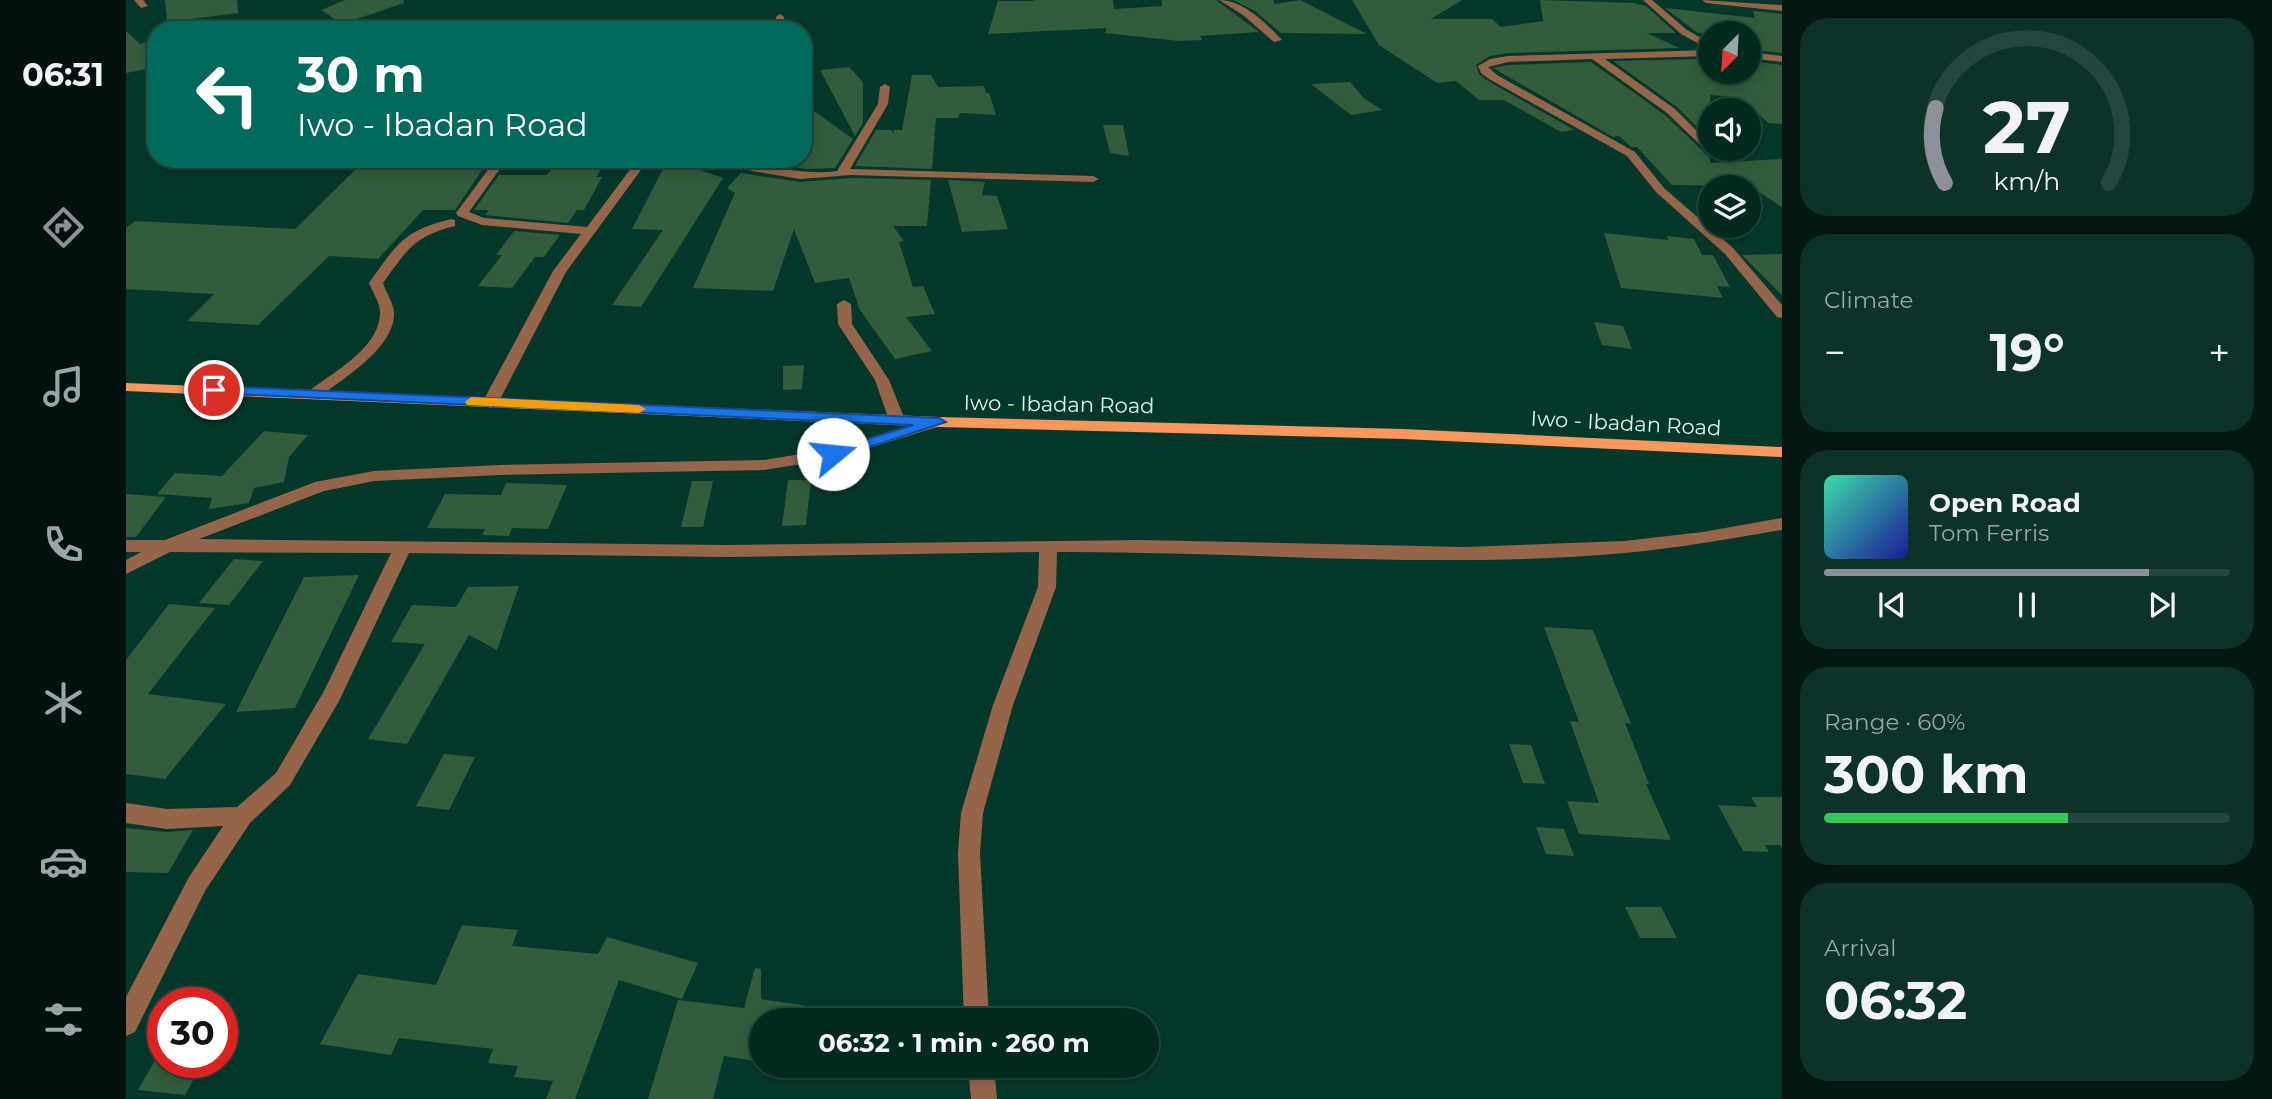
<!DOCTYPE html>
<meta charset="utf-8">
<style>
body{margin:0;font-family:Montserrat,sans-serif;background:#0d3229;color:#f1f3f6;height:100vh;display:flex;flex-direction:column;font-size:26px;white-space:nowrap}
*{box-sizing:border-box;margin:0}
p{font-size:23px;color:#97a7a5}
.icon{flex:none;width:38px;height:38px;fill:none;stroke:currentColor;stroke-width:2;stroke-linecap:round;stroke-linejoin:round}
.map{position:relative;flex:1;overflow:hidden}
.drawer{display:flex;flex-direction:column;gap:18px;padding:18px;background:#021712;width:490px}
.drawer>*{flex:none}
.top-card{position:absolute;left:21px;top:21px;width:665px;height:147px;border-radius:28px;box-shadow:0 4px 10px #0003,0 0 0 2px #25463e;background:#00695c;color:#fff;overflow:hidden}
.needle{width:46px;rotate:204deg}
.controls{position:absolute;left:1572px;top:21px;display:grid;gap:14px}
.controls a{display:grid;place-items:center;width:63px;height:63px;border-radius:50%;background:#042a20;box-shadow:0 4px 10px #0003,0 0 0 2px #25463e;font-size:35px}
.speed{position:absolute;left:21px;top:987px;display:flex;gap:14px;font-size:35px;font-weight:700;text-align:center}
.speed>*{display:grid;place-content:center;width:91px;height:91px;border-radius:50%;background:#042a20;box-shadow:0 4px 10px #0003,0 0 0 2px #25463e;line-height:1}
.speed .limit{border:10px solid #d22;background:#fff;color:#111}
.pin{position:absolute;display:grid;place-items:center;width:60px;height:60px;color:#fff;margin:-30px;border:4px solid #fff;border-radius:50%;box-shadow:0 2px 7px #0007}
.me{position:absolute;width:77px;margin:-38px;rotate:73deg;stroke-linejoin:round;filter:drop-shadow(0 0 5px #0008)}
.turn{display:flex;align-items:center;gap:24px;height:147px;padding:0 35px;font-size:32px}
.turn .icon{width:91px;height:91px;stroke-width:2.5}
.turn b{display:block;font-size:49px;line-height:60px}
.big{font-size:52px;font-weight:700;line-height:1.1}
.drawer .card{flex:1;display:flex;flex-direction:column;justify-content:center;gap:10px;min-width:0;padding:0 24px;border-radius:28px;background:#0d3229}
.drawer .dial{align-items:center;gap:0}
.dial svg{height:182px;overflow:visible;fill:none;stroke:#25463e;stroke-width:7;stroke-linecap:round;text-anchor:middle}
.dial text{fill:#f1f3f6;stroke:none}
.song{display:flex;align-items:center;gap:21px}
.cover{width:84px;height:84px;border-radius:10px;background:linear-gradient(135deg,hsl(160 70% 55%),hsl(240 70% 35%))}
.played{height:7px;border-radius:4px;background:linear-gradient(90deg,#8c9099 80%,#25463e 80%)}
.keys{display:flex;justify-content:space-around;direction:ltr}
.heat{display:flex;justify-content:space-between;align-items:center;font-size:38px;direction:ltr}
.charge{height:10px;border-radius:5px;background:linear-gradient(90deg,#34c759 60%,#25463e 0)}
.trip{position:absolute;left:623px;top:1008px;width:410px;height:70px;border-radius:35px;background:#042a20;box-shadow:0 4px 10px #0003,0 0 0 2px #25463e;font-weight:700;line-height:70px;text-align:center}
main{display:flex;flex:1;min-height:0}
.tab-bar{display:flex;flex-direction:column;width:126px;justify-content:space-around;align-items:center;background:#02110d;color:#97a7a5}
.tab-bar .icon{width:49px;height:49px}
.tab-bar .active{color:#8c9099}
.tab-bar b{font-size:32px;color:#f1f3f6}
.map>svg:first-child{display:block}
</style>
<main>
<nav class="tab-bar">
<b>06:31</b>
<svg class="icon active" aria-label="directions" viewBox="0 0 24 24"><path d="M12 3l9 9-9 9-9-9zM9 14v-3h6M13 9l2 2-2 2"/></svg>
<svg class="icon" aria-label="music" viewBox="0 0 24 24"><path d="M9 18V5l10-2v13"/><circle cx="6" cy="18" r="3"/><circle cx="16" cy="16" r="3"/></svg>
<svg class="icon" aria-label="phone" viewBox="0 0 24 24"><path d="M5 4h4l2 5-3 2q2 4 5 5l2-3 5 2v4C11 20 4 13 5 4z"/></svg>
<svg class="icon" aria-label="climate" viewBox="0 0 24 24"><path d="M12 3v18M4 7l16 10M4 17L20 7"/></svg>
<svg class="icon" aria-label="car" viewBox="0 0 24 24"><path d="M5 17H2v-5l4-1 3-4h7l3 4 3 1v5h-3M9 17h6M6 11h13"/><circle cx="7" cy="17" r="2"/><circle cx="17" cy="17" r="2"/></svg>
<svg class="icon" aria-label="filters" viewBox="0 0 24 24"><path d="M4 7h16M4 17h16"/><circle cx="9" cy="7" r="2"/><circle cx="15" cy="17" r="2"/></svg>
</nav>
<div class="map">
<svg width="1656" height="1099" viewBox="0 0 1656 1099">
<rect width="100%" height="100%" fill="#05382b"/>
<!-- building -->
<g fill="#325c3c">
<path d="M39,0H111L112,13L41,22Z"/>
<path d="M219,0H277L278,3L216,24L195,10Z"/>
<path d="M906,0H987L988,9L1036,6V0H1090L1133,32L1074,36L1076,40L1053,41L979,33L981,28L862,34L872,1H909Z"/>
<path d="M1107,0H1147L1149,4L1174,0L1241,34L1155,33L1129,11Z"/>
<path d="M1226,0H1336L1305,19H1366L1375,27L1417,21L1414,0L1508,3L1520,6L1550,33H1521L1553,48L1382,53L1364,56L1350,65L1353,74L1362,81L1468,141L1448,130L1435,132L1378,100H1353L1330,81L1311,83L1253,45Z"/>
<path d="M1539,8L1629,18L1627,11L1656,14V53L1622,49V33H1572Z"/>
<path d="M0,31L14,44L30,40V67L0,73Z"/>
<path d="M1575,59L1584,63V72H1602L1622,82V61L1656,65V124L1642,123L1614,97L1584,95V140L1551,107L1487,61Z"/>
<path d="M1465,62L1539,115L1584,158V163L1656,159V207L1624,186L1546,185L1511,147H1505L1493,136L1487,137L1367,68L1382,65Z"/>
<path d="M723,67L737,82V123L729,136L694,70Z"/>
<path d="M786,75H805L812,87L858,86L860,93H863L870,115L834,113L832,118H810L806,169L729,166L750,130H765L768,134L767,130H776Z"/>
<path d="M1224,82L1238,98L1256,110L1225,115L1185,84Z"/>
<path d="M677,103L727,139L709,168L680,169L636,162L637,159H677Z"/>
<path d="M977,125H997L1003,156L984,153Z"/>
<path d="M268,159L362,161L329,210H297L252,259L203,256L132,325L61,321L88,294L0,289V228L9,221L169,229L231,168L257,169Z"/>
<path d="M433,159L481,161L470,177H476L458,210H451L442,223L359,215L363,210H348L373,175H421Z"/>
<path d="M548,161L597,178L515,307L486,305L537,230L506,229L538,167Z"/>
<path d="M615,173L674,182L725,178L805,180L801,226H767L778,241L773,242L787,287L797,286L809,314L780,317L806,351L769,359L734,310L723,278L689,283L668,229L647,291L567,288L609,193L601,188Z"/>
<path d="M822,180L859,182L856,195L871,196L882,229L836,232Z"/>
<path d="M388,231L434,235L418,257H409L386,288L352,286L376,255H370Z"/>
<path d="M1478,233L1542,240L1541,236L1568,239L1576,255H1587L1604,287L1591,286L1597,298L1495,288Z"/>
<path d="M1656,254V295L1616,255Z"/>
<path d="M1468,322L1497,326L1506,349L1476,345Z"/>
<path d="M678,365L676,389L657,390V366Z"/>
<path d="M138,431L182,435L163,457L158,482L128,488L123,503L83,509L86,498L31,494L49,473L96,476Z"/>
<path d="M662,480H685L680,525L656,526Z"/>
<path d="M566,481H587L577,527H555Z"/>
<path d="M380,483L441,485L422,529L386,528L383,536L356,535L359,529L301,528L319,494L375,495Z"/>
<path d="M0,494L40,497L10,537H0Z"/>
<path d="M108,559L137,561L103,605L73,603Z"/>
<path d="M233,575L169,708L110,712L178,577Z"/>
<path d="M393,586L371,650L343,635L281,744L242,739L299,644L265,642L286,605L330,607L342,587Z"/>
<path d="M43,604L89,608L22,694L100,704L39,779L0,774V660Z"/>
<path d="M1418,627L1467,630L1505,724L1499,723L1523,784H1520L1545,840L1453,834L1441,801L1473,803L1444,721L1453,722Z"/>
<path d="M1383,744L1405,745L1419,784L1397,783Z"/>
<path d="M318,754L349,757L323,810L290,806Z"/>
<path d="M1625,797H1656V849L1654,845H1639L1643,852L1617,851L1592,805L1631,807Z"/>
<path d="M1410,827L1438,829L1448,856L1420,854Z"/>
<path d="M0,828L41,832L67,830L42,873L0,872Z"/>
<path d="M1499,907H1535L1551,938H1514Z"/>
<path d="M336,925L392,930L386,946L472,954L481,937L572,963L556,999L493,980L449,1099H420L427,1081L388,1077L392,1066L362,1063L367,1049L273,1038L265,1055L194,1044L232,974L310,985Z"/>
<path d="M629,968L635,969V999L701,1009L700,1020H635V1062L598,1056L587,1099H522L552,1000L618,1008Z"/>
<path d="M28,1062H77L59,1095L12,1090Z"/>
</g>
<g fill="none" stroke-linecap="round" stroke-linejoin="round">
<!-- street -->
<g fill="#95654a" fill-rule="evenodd">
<path d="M8,0H17L22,6L15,8Z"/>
<path d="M1093,0C1117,0 1140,23 1156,40L1148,42L1117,15Z"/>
<path d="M1517,0H1526L1561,30L1584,43V50L1555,34Z"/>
<path d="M1576,0L1656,5V11L1580,3Z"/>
<path d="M654,14L658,17L659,30H649L650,17Z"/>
<path d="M532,26L535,27L537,30H527Z"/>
<path d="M1584,50V56L1479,59L1549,109L1584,144V149L1591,152V156L1587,157L1541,113L1466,59L1382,62L1362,67L1371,75L1509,152L1538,188L1607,248L1656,305V318L1651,317L1599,254L1530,192L1501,156L1363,79L1355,73L1352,66L1364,59L1382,56Z"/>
<path d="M1622,52L1656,56V62L1622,58Z"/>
<path d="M759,84L764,87L762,104L724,169L967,176L973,179L967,182L725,175L674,179L626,171L588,159C630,159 668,177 711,171L752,104L754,87Z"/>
<path d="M370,159H381L343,212L358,218L461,227L512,159H523L440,272L372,403L364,408L356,403L427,271L455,234L356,225L332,216L330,213Z"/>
<path d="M325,219L329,220V226C288,236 281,250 257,283C260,293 268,303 268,314C268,348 217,379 193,397H183L180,394L183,391C206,373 252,349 254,315C255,304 247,293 243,283C271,244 277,231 325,219Z"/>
<path d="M718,300L725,304L726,324L763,380L779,420L776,423L771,425L763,420L749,380L712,324L711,304Z"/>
<path d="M813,417L821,422L818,425L707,459L638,470L374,475L248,481L198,491L73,539L600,545L1016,540L1338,547L1498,541L1577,532L1656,518V530C1604,539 1552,548 1499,553C1310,570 1119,551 931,552L930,587L887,705L857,813L854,853L863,1020H838L832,853L835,813L867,705L912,587L913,552L600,557L283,553L213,701L164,785L124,823L79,891L9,1032L0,1036V997L63,877L97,826L41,829L0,823V803L41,809L111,807L150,773L198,691L265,553L44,552L0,574V560L15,552H0V540H39L189,482L248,471L374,465L638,460L706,449Z"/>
<path d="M842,1066H868L871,1099H845Z"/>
</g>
<!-- primary -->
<path fill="#f9975d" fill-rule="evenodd" d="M0,383L813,417L1277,429L1656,447V457L1277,439L813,427L0,391Z"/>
</g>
<!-- route -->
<path fill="#1a73e8" stroke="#114b97" stroke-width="2" d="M88,386L813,418L820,422L707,459L702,457V451L787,425L83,393L81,390Z"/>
<!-- slow -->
<path fill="#f59e0b" d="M345,397L513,405L520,409L513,413L341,405L339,402Z"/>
<g text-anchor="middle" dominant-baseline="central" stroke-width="7" stroke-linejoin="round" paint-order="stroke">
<!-- street labels -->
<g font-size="21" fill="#d7f5e9" stroke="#05382b">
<text transform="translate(933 404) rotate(1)">Iwo - Ibadan Road</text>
<text transform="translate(1500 423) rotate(3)">Iwo - Ibadan Road</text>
</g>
</g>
</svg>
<div class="controls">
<a><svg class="needle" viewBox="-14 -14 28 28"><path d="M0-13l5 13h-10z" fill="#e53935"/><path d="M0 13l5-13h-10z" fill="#97a7a5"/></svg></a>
<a><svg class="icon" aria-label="sound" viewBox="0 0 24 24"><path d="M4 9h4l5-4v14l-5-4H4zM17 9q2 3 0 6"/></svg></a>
<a><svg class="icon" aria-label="layers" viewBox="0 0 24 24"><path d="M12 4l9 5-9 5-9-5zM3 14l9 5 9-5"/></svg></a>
</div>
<div class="speed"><div class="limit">30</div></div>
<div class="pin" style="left:88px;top:390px;background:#d93025"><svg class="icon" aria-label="arrive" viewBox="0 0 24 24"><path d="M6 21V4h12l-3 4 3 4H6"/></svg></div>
<svg class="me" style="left:707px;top:454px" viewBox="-20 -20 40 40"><circle r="19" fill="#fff"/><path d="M0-13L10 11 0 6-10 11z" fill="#1a73e8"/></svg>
<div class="trip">06:32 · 1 min · 260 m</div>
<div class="top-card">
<div class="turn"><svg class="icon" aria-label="left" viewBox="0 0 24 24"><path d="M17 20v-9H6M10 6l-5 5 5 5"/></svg><div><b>30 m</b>Iwo - Ibadan Road</div></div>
</div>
</div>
<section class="drawer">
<div class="card dial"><svg viewBox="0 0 100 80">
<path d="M14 69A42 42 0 1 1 86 69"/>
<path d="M14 69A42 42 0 0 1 10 36" stroke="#8c9099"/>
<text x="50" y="56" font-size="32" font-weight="700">27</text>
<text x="50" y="72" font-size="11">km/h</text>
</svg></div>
<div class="card"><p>Climate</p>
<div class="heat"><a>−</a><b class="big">19°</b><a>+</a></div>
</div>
<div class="card">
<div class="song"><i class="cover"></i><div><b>Open Road</b><p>Tom Ferris</p></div></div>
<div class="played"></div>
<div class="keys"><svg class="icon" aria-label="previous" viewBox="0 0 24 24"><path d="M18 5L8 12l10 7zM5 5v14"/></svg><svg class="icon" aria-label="pause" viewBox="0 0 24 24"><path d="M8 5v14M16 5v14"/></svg><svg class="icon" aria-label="next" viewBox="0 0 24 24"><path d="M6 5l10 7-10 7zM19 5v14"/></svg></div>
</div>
<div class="card"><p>Range · 60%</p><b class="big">300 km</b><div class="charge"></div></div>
<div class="card"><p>Arrival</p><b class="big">06:32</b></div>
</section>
</main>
